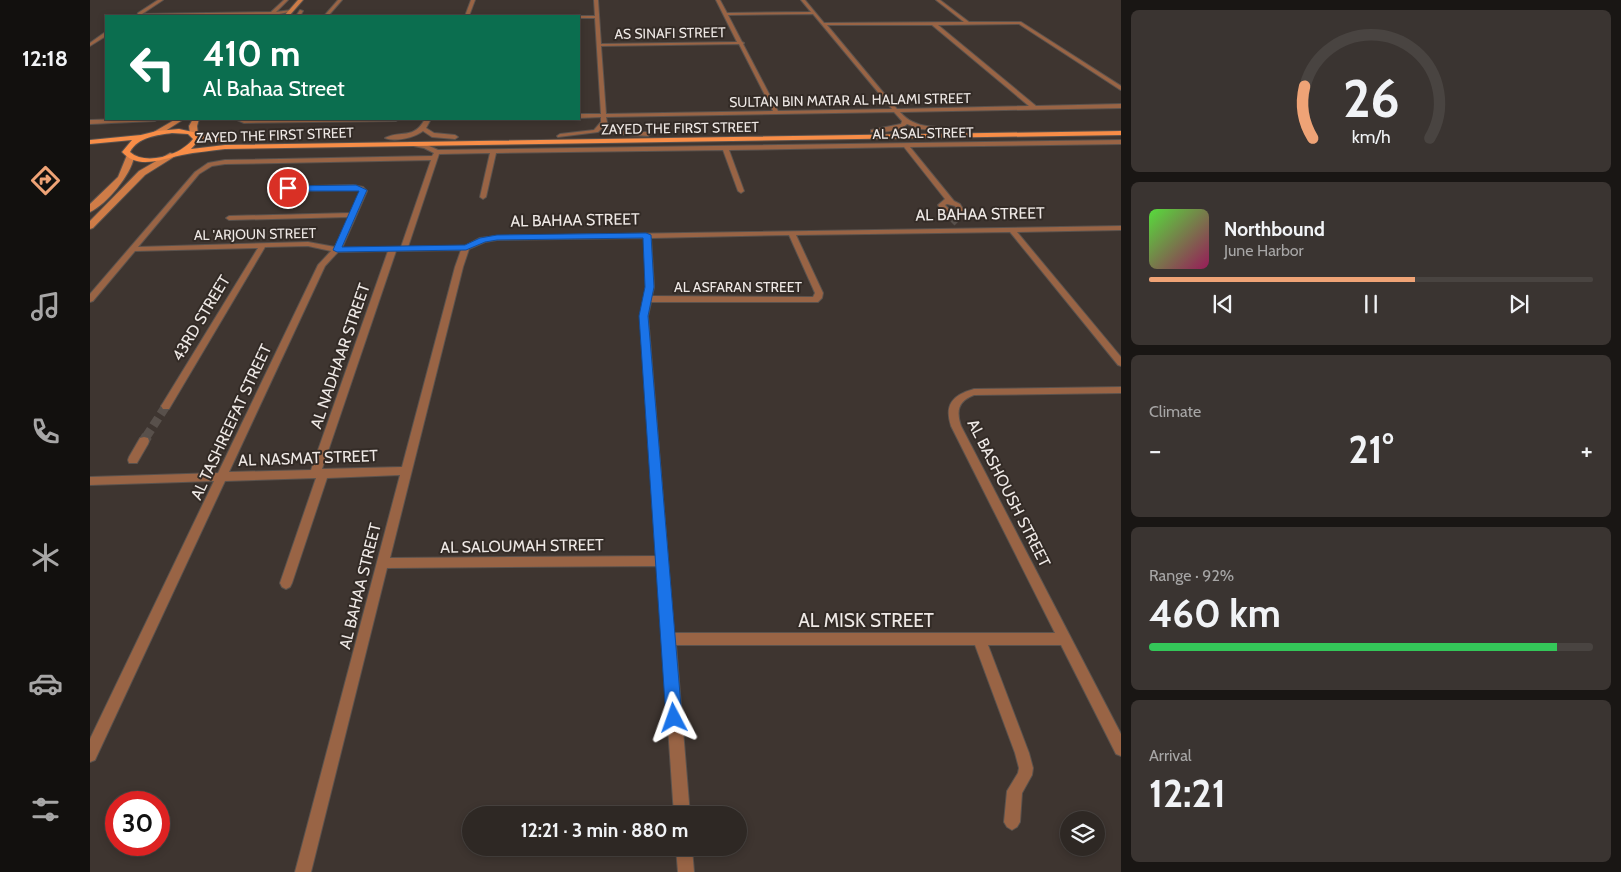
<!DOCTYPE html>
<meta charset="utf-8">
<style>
body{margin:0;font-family:Cabin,sans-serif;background:#3a3431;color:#f1f3f6;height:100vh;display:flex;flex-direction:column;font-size:19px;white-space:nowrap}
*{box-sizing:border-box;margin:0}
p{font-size:16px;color:#a7a6a6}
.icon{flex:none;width:28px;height:28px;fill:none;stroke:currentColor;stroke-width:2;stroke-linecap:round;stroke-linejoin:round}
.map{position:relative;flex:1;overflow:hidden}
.drawer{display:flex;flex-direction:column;gap:10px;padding:10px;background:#191614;width:500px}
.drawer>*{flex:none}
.hud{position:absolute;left:15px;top:15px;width:475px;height:105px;border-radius:0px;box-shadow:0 2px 8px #0003,0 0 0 1px #494441;background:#0b6e4f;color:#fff;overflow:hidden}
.controls{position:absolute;left:970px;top:811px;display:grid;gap:10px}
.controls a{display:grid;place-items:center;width:45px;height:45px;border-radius:50%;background:#2e2824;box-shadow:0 2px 8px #0003,0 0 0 1px #494441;font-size:25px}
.speed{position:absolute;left:15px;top:791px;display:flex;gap:10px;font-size:25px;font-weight:700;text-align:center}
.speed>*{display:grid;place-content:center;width:65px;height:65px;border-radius:50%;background:#2e2824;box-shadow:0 2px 8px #0003,0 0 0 1px #494441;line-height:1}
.speed .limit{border:8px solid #d22;background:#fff;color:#111}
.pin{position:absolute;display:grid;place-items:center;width:42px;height:42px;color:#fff;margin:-21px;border:2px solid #fff;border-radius:50%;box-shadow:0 1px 5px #0007}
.me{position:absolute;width:55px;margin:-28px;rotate:356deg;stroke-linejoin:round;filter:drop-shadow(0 0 4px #0008)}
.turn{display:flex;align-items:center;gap:18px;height:105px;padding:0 15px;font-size:22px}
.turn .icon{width:65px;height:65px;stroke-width:2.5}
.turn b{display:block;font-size:35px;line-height:42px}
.big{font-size:38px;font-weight:700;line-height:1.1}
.drawer .widget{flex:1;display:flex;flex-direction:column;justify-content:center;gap:8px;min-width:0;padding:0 18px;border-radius:8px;background:#3a3431}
.drawer .dial{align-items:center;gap:0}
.dial svg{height:130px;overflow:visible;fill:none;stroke:#494441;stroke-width:7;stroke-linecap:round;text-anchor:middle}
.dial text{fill:#f1f3f6;stroke:none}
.song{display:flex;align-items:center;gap:15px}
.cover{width:60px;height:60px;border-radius:8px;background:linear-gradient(135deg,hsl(110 70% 55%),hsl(330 70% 35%))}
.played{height:5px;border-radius:2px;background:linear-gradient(90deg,#efa376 60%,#494441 60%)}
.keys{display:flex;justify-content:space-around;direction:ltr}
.heat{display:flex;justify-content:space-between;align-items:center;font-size:28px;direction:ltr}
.charge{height:8px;border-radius:4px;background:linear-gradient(90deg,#34c759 92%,#494441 0)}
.trip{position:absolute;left:372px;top:806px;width:285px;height:50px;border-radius:25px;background:#2e2824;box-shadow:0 2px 8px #0003,0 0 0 1px #494441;font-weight:700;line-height:50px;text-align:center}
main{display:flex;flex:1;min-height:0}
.tabs{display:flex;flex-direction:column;width:90px;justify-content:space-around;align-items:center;background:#12100e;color:#a7a6a6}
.tabs .icon{width:35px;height:35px}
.tabs .selected{color:#efa376}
.tabs b{font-size:22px;color:#f1f3f6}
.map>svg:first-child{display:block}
</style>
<main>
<nav class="tabs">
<b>12:18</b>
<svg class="icon selected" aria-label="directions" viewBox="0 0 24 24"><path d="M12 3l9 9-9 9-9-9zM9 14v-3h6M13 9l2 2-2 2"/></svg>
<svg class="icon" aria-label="music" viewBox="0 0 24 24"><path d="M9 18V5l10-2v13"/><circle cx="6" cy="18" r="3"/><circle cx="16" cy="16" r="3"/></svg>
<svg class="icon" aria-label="phone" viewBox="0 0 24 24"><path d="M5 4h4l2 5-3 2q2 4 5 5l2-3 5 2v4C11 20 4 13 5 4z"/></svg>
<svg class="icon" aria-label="climate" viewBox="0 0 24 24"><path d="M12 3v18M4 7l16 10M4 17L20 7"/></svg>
<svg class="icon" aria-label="car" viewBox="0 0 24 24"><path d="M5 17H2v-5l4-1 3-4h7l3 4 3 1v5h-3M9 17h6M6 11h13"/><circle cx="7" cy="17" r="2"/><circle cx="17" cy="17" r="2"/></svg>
<svg class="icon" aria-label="filters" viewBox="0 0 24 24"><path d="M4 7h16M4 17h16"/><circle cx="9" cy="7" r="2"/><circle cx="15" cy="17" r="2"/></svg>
</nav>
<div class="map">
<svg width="1031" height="872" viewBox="0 0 1031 872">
<rect width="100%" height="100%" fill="#3e3530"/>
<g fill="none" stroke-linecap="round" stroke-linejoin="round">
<!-- street-tunnel-far2 -->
<path stroke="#58504b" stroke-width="7" stroke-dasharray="7 4" stroke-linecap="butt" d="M863,219L867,223"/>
<!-- street-tunnel-far1 -->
<path stroke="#58504b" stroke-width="9" stroke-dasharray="9 4.5" stroke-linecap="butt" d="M56,437L76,406"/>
<!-- street-tunnel -->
<path stroke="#58504b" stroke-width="11" stroke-dasharray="11 5.5" stroke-linecap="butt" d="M54,441L57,436"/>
<defs>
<g id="street">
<path d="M68,0H73L52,14L181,12L194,0H198L186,12L201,10L203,11L180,16L178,14L47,16L48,13Z"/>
<path d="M248,0H252L238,16H234Z"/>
<path d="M381,0H385L379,16H375Z"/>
<path d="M504,0H508L511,44L647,42L626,0H630L637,13L721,12L711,0H715L734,23L874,22L846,0H850L879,22H931L1031,86V90L1029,89L929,24L848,25L946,106L1031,104V108L810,112C826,131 848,125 870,129L871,130L868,132L830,129L817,124C810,131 791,133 781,132V130L811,124L812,121L804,112L516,117L517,122C526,134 544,132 558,132L561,134L558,136C543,135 525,137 514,126L508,132L468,137L467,136L470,134L504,130L511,122V117L489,118V114H511L505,18H489L487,16H505ZM723,14L802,109L688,111L653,44L654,43L652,42L638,15ZM737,25H842L939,106L807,109ZM649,44L683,111L516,114L511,46Z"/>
<path d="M210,10L213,11L210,16H206Z"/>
<path d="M14,33H16V36L0,46V43Z"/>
<path d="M34,119H68L65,121L0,124V120Z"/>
<path d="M145,119H309L306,121L154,123Z"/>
<path d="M335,119H341L336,128L344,133L365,135L368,137L365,139L342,137L333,131C324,138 305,142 295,138C311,130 324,140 335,119Z"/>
<path d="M1031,140V144L820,147L864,201L870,204L876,214C865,221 854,216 848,205L855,199L814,147L639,150L654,191L651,193L648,191L633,150L406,153L396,197L393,199L390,197L400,153L349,154L318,247L375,246L390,238L407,236L1031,226V230L927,232L1031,357V366L1028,365L920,232L706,235L733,293L732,298L728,302H561L558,316L584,633H965L861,426C854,404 863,395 884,389L1031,387V393L884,395C868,401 866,411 871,426L1031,734V756L1026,754L971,645H898L939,753L943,768L942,775L932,793L930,822L927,827L922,830L917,827L914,822L917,791L928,773L929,768L925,753L885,645H586L600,815H584L567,566L297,568L221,872H205L310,475L237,478L202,583L200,587L196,589L192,587L190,583L226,478L135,481L5,760L0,762V739L124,481L0,485V477L128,473L228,265L241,251L218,246L175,247L79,409H73L71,406L73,403L168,248L45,251L3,301L0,302V294L105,172L118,163L135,160L342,156L344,153L334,148L318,145V143L320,142L337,145L348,150ZM341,160L311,247L252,248L277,191L273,187L263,185L182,187L179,189L182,191L269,190L271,191L261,213L139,216L136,218L139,220L259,217L245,247L218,242L48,247L109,174L122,166L135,164ZM857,204L865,206L869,213H863L855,205ZM699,235L725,293L723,297L562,296L564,287L561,238ZM554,238L556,287L550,316L566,556L300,558L373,267L379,249L395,242L407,240ZM371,250L365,267L312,467L232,469L306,251ZM298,251L221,470L139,472L235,266L248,252Z"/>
<path d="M54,437L58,438L59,441L58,444L47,463H39L38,460L39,457L50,438Z"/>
<path d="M586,848H602L604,872H588Z"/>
</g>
<g id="secondary">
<path d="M208,0H213L199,16H194Z"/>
<path d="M86,119H94L69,135L62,133Z"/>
<path d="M103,119H109L107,126L108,134L104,136L100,134L99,126Z"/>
<path d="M80,153L87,155L55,175L3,228L0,229V221L49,171Z"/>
<path d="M37,155L44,157C41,175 16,205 0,212V204L28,177Z"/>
</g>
<path id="primary" d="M89,129L140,140L136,142L110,139L101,149L135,145L1031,131V135L135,149C121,151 106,152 92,155C72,159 48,170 32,152L42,140L0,144V140L51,135L67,131ZM82,133L98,134L103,139C91,155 56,166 40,152C48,137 67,135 82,133Z"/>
</defs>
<!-- street casing -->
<use href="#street" stroke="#5a524d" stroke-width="2"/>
<!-- secondary casing -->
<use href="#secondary" stroke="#5a524d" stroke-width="2"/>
<!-- primary casing -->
<use href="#primary" stroke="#5a524d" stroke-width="2"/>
<!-- street -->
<use href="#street" fill="#996445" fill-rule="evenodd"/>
<!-- secondary -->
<use href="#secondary" fill="#cf7c47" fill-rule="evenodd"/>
<!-- primary -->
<use href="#primary" fill="#f88d47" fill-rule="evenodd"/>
</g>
<!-- route -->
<path fill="#1a73e8" stroke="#114b97" d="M266,185L277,190L252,247L375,245L390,238L407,235L556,233L561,235L564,287L558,316L592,718L590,723L584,725L579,723L576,718L549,316L555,287L553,238L407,240L395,242L376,250L247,252L243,250L269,191H198L194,188L198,186Z"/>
<g text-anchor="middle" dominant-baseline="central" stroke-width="4" stroke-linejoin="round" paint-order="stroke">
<!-- far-street labels -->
<g font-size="14" fill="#eee8e5" stroke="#332b26">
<text transform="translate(580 33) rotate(-1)">AS SINAFI STREET</text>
<text transform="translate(760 100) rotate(-1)">SULTAN BIN MATAR AL HALAMI STREET</text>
<text transform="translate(590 128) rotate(-1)">ZAYED THE FIRST STREET</text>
<text transform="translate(833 133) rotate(-1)">AL ASAL STREET</text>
<text transform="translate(185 135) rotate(-2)">ZAYED THE FIRST STREET</text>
<text transform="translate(165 234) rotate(-1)">AL 'ARJOUN STREET</text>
<text x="648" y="287">AL ASFARAN STREET</text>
</g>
<!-- street labels -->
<g font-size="16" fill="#eee8e5" stroke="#332b26">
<text transform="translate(890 214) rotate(-1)">AL BAHAA STREET</text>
<text transform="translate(485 220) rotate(-1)">AL BAHAA STREET</text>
<text transform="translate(111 318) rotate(-59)">43RD STREET</text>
<text transform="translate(250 356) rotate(-71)">AL NADHAAR STREET</text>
<text transform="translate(141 422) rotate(-65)">AL TASHREEFAT STREET</text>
<text transform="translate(218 458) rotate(-2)">AL NASMAT STREET</text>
<text transform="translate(919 493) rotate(63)">AL BASHOUSH STREET</text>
<text transform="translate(432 546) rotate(-1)">AL SALOUMAH STREET</text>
<text transform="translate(270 586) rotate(-76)">AL BAHAA STREET</text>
</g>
<!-- near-street labels -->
<g font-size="19" fill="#eee8e5" stroke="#332b26">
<text x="776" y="620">AL MISK STREET</text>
</g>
</g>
</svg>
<div class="controls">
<a><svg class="icon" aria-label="layers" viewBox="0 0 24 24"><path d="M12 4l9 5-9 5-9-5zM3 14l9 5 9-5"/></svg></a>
</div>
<div class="speed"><div class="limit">30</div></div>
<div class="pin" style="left:198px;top:188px;background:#d93025"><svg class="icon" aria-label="arrive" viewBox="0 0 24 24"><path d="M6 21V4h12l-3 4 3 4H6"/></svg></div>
<svg class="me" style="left:584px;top:718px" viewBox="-20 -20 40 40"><path d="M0-17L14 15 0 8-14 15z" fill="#1a73e8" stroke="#fff" stroke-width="4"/></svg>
<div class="trip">12:21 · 3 min · 880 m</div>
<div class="hud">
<div class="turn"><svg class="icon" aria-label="left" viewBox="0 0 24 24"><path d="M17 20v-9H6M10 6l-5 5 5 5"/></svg><div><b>410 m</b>Al Bahaa Street</div></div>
</div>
</div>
<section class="drawer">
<div class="widget dial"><svg viewBox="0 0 100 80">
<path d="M14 69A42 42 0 1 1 86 69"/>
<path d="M14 69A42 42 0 0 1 9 37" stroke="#efa376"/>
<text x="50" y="56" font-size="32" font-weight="700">26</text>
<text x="50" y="72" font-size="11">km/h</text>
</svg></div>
<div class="widget">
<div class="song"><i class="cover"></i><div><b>Northbound</b><p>June Harbor</p></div></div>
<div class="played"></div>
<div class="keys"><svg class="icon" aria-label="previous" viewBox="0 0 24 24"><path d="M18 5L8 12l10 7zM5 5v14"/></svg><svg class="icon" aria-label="pause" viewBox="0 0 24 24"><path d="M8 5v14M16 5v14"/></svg><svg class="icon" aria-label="next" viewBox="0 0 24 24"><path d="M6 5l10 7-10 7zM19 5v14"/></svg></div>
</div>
<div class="widget"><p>Climate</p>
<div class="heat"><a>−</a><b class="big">21°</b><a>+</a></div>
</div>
<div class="widget"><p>Range · 92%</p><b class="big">460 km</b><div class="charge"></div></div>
<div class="widget"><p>Arrival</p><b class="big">12:21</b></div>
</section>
</main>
